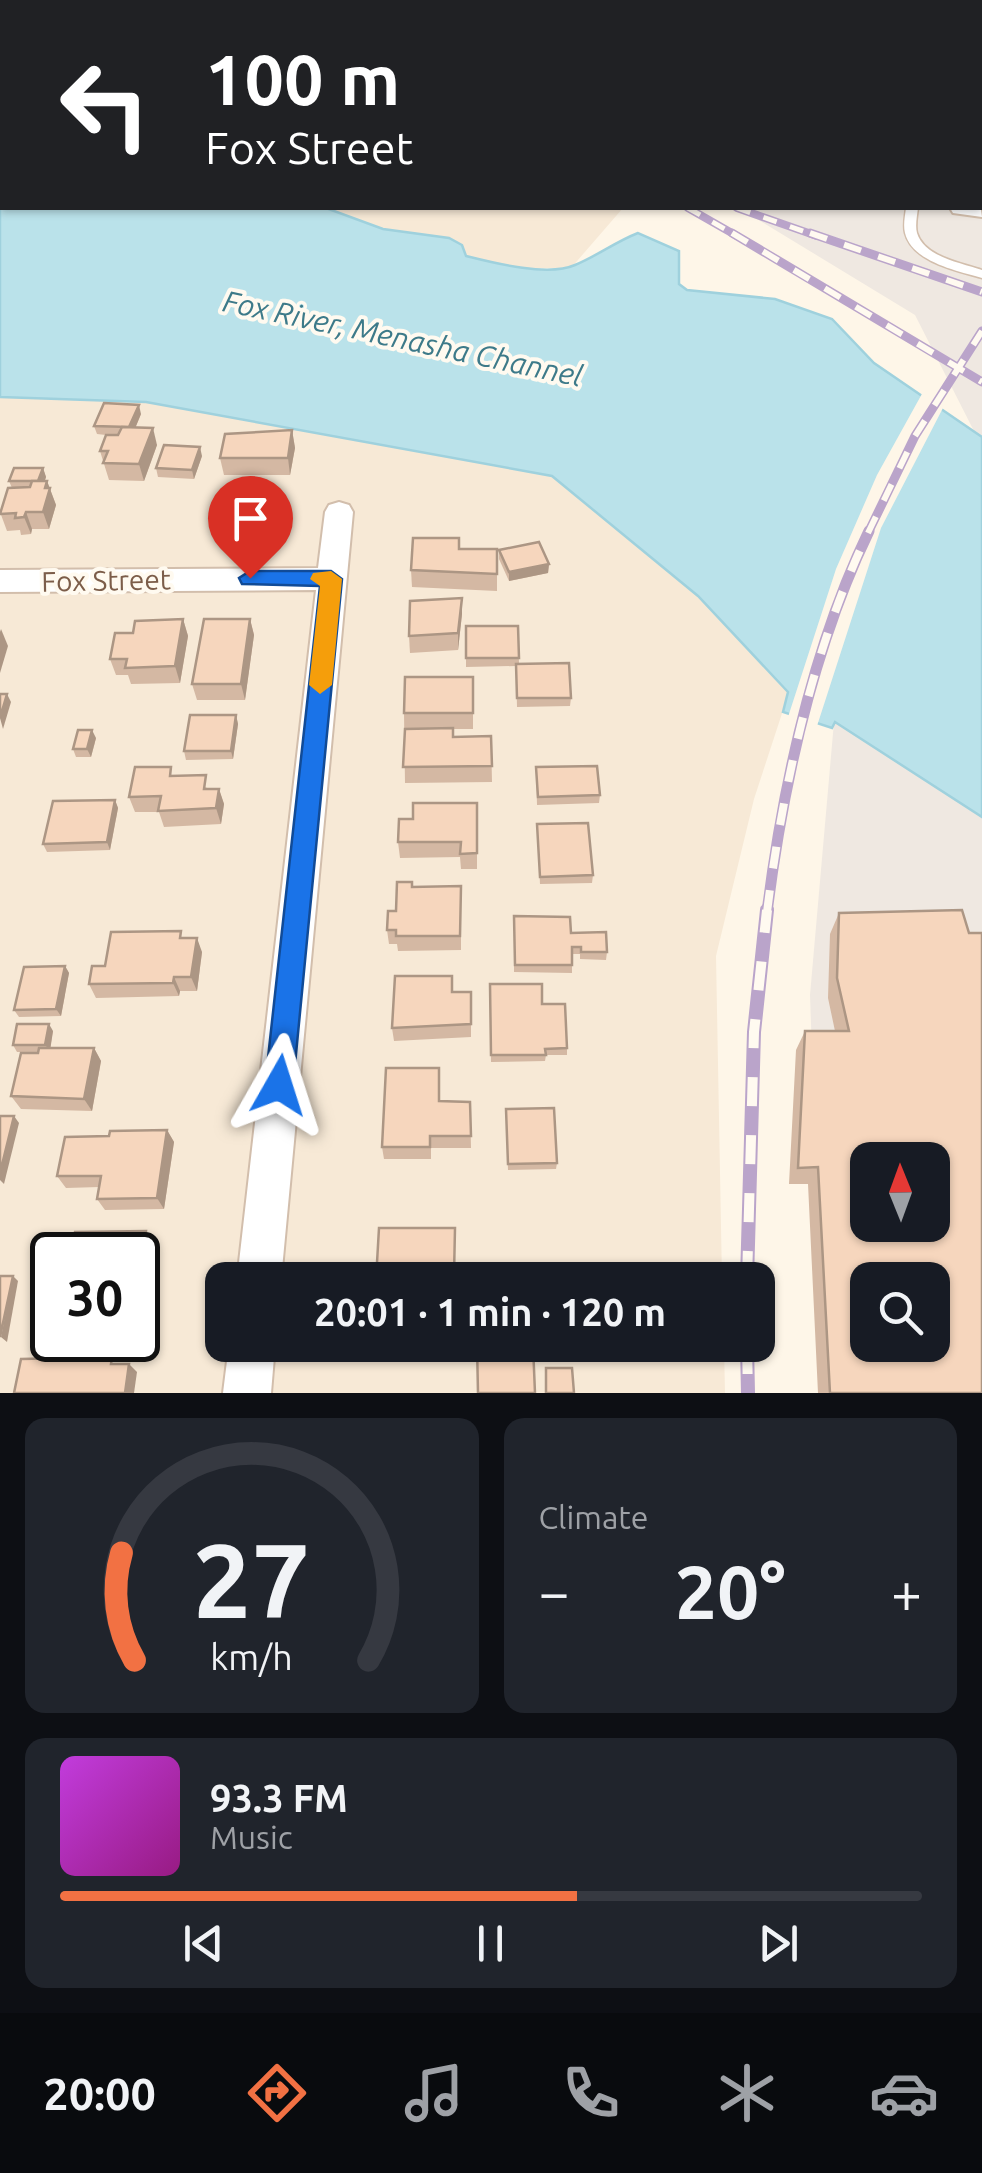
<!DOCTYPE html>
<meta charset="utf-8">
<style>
body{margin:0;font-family:Ubuntu,sans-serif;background:#20242c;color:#f1f3f6;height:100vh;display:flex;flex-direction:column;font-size:38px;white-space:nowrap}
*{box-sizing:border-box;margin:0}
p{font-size:32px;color:#9ea1a6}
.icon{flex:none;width:55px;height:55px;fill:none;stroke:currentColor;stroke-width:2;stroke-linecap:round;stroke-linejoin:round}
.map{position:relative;height:1393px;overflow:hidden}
.sheet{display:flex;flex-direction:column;gap:25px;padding:25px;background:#0d0f14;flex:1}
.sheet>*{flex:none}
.top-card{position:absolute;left:0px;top:0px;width:982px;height:210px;box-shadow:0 2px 8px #0004;background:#202124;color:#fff;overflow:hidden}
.needle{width:65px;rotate:359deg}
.buttons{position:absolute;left:850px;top:1142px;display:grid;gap:20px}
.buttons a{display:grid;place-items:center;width:100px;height:100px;border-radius:20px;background:#171b24;box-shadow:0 2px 8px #0004;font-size:50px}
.speed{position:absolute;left:30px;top:1232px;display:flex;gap:20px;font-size:50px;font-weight:700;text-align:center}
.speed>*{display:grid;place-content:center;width:130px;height:130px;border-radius:50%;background:#171b24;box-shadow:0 2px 8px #0004;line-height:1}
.speed .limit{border:5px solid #111;border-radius:15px;background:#fff;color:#111}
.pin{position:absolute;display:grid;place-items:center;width:85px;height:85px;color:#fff;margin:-102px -42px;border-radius:50% 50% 50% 0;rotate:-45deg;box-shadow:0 0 10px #0007}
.pin .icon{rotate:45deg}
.me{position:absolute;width:110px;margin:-55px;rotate:6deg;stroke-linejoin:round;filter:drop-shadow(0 0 8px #0008)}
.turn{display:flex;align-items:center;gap:35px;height:210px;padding:0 40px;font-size:45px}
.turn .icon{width:130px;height:130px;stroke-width:2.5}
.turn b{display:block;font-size:70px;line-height:85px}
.big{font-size:75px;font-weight:700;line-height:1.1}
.sheet .card{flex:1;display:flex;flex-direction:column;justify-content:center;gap:15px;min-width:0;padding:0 35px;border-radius:20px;background:#20242c}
.sheet .dial{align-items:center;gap:0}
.dial svg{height:260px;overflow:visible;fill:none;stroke:#363941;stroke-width:7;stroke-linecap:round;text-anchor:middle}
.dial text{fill:#f1f3f6;stroke:none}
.song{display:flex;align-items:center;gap:30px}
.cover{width:120px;height:120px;border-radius:15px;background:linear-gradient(135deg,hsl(290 70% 55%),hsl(310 70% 35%))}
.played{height:10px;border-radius:5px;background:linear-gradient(90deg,#f27143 60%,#363941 60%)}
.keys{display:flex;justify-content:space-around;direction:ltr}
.heat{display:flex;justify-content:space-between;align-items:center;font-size:55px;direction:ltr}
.sheet .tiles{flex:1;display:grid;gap:25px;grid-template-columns:1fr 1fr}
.card:last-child{grid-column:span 2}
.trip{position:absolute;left:205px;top:1262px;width:570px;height:100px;border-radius:20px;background:#171b24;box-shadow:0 2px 8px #0004;font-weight:700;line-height:100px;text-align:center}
.tabs{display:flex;height:160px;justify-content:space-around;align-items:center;background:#090b0e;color:#9ea1a6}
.tabs .icon{width:70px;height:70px}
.tabs .current{color:#f27143}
.tabs b{font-size:45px;color:#f1f3f6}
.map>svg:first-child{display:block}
</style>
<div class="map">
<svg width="982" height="1393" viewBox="0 0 982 1393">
<rect width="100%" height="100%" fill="#fef6e8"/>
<!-- residential -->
<g fill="#f7e9d6" fill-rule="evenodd">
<path d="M326,208H623L571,268H517L466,256L449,238L383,229Z"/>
<path d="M0,397L146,402L552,476L698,596L789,692L754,799L716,956L722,1280H222V1345H724L725,1393H0ZM52,1255H138V1340H52Z"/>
</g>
<!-- industrial -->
<g fill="#efe8e1" fill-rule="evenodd">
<path d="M150,0H739L751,2H156Z"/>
<path d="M980,61L982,62V437L976,435L915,315L739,208H980Z"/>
<path d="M834,722L982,817V1393H824L810,995ZM868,1160H932V1225H868ZM868,1280H932V1345H868Z"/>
</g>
<!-- water -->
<path fill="#bae2ea" stroke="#9fd1dd" stroke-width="2.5" d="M0,0L6,2H2V208H326L383,229L449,238L462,245L466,256C494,263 548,277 575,265C597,256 615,242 638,233L679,251V284L687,290L775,299L832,319L874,363L982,437V817L835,722L832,728L783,712L788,692L698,596L552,476L146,402L0,397Z"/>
<!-- pier -->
<path fill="#fef6e8" d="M923,392L944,406L881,528L817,726L788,717L836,569L877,475Z"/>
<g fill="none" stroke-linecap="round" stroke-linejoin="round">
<defs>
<path id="lane" d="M906,208H918C917,216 915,226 917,233C924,257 962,263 982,270V278C958,271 912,262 905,233C903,225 905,216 906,208Z"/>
<g id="street">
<path d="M980,203L982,217L953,213L950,208H980Z"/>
<path d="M339,502L349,505L353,512L281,1280H237L316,590L0,592V570L318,568L325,512L329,505Z"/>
<path d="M229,1345H275L271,1393H223Z"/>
</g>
</defs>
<!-- lane casing -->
<use href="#lane" stroke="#d2beac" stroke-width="3"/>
<!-- street casing -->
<use href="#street" stroke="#d2beac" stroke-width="4"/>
<!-- path -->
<g stroke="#dcb99f" stroke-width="4" stroke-dasharray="1 5" stroke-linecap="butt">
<path d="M30,0L35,2"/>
<path d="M959,0L967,2"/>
<path d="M0,85L2,79"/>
</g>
<!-- lane -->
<use href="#lane" fill="#fff" fill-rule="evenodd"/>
<!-- street -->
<use href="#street" fill="#fff" fill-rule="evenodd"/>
<defs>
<g id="rail-far3">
<path d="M135,0L144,2"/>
<path d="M688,208L737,236"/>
<path d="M737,208L817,236"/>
</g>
<g id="rail-far2">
<path d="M732,233L982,382"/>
<path d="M810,233L982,292"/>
<path d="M868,533L915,436L982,331"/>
</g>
<path id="rail-far1" d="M767,912C783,785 813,647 869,531"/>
<g id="rail">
<path d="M747,1280L754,1032L767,910"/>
<path d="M747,1345L748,1393"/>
</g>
</defs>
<!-- rail-far3 casing -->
<use href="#rail-far3" stroke="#baa4ca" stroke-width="8"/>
<!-- rail-far2 casing -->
<use href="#rail-far2" stroke="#baa4ca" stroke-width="9"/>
<!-- rail-far1 casing -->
<use href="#rail-far1" stroke="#baa4ca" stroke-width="11"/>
<!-- rail casing -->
<use href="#rail" stroke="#baa4ca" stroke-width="14"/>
<!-- rail-far3 -->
<use href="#rail-far3" stroke="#fffaf0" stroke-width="5" stroke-dasharray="14" stroke-linecap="butt"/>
<!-- rail-far2 -->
<use href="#rail-far2" stroke="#fffaf0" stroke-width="6" stroke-dasharray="18" stroke-linecap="butt"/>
<!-- rail-far1 -->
<use href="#rail-far1" stroke="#fffaf0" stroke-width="8" stroke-dasharray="22" stroke-linecap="butt"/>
<!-- rail -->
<use href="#rail" stroke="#fffaf0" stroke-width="10" stroke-dasharray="29" stroke-linecap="butt"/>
</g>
<!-- wall -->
<g fill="#d4b8a3">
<path d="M980,44H982V187L980,186Z"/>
<path d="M141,414L135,428L157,445L144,481L109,480L100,451L106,435L97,434L94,426Z"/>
<path d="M292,430L295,448L290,475H224L220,458Z"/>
<path d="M202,456L194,479L158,477L156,468Z"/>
<path d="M43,468L46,477L45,481H47L56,505L49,529H32L31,534L21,535L20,530L7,531L0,512L12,488L9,481Z"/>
<path d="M459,549H497V591L412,587L411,570Z"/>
<path d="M499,550L549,564L548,573L509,581L499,559Z"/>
<path d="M462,598V614L458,650L410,653L409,636Z"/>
<path d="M183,619L188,636L180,683L131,684L128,675H116L110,659L133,633Z"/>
<path d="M250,619L254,635L245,700H197L192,684Z"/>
<path d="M466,626H518L519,664L571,698L570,706L517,707L516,666L466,667Z"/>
<path d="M473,677V729H453V737L491,736L492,782L405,783L404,713Z"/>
<path d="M236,715L238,724L233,759L186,760L184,751Z"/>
<path d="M96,738L91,757H76L73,749Z"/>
<path d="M536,767L600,795L599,803L537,805Z"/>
<path d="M174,776L210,789H219L224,804L221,824L164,827L159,812H135L129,797Z"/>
<path d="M115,800L118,808L110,850L47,852L43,844Z"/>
<path d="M477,803V869H461L460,857L400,858L398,842L413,819Z"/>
<path d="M537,824L593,875L592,883L540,884Z"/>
<path d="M461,886V950L398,951L397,944H389L387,930L396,911L412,887Z"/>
<path d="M839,913L982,1393H818L808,1184H789L796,1050L805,1031H835L828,998L830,934Z"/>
<path d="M514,916L571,933L607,952L606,960L580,959V954H572V973L514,972Z"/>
<path d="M184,938L202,952L197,991H180L179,996L96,998L89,984L105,966Z"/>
<path d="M65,966L69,973L61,1016L19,1017L14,1010Z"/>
<path d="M490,984L542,1004L567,1048V1055H546L545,1061L491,1062Z"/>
<path d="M453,992H471V1037L394,1041L392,1028Z"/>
<path d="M53,1031L50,1048H94L101,1061L92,1111L21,1109L11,1096L38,1052H17L13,1045Z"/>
<path d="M440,1081V1101L470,1102L471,1148H431V1159H384L382,1147Z"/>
<path d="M506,1109L557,1163L556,1169L508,1170Z"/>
<path d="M167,1130L174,1142L164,1209L105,1210L97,1199L99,1187L66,1188L57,1176L109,1136Z"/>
</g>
<!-- shaded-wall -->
<g fill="#ac9684">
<path d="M139,405L141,414L132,436L129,428Z"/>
<path d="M153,428L157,445L144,481L139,464Z"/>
<path d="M292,430L295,448L290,475L288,458Z"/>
<path d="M200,447L202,456L194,479L192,470Z"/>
<path d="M43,468L46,477L41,490L38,481Z"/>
<path d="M47,481L56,505L49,529L43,512Z"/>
<path d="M26,512L32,529L31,534L24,517Z"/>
<path d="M549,564L548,573L509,581V572Z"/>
<path d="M462,598V614L458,650V633Z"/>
<path d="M183,619L188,636L180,683L175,666Z"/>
<path d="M250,619L254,635L245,700L241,684Z"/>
<path d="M1,629L8,646L0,673V632Z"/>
<path d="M7,694L11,702L3,729L0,718Z"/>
<path d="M236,715L238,724L233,759L231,751Z"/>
<path d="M92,730L96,738L91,757L87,749Z"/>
<path d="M219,789L224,804L221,824L216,808Z"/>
<path d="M115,800L118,808L110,850L107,842Z"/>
<path d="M197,938L202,952L197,991L191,977Z"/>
<path d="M65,966L69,973L61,1016L56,1009Z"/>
<path d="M174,977L180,991L179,996L173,983Z"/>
<path d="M49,1024L53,1031L50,1051L45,1045Z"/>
<path d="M94,1048L101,1061L92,1111L84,1099Z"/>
<path d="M14,1116L19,1123L4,1184L0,1180V1173Z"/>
<path d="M167,1130L174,1142L164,1209L157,1198Z"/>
<path d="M146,1231L153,1241L144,1307L138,1300V1288Z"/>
<path d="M13,1276L18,1281L7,1342L1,1337Z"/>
<path d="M129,1364L137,1372L134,1393H125Z"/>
</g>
<!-- building -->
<g fill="#f6d6bd" stroke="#ac9684" stroke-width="2.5" fill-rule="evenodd">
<path d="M711,0H752L749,2H708Z"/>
<path d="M980,44H982V161L980,160Z"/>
<path d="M104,403L139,405L129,427L94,426Z"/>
<path d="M122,427L153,428L139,464L103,463L108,451H100L106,435H118Z"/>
<path d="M292,430L288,458H220L225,434Z"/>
<path d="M164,445L200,447L192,470L156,468Z"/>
<path d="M14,468H43L38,481H9Z"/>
<path d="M32,481H47L45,488H50L43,512H26L24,517L15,518L16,513L0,514L8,488L30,487Z"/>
<path d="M413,538H459V549H497V574L411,570Z"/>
<path d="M539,542L549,564L509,572L499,550Z"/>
<path d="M462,598L458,633L409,636L410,601Z"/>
<path d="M183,619L175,666L125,668L127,659H110L115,633H133L135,621Z"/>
<path d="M204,619H250L241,684H192Z"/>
<path d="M466,626H518L519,658H466Z"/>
<path d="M569,663L571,698H517L516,664Z"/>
<path d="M405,677H473V713H404Z"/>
<path d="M0,694H7L0,718Z"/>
<path d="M190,715H236L231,751H184Z"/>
<path d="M453,728V737L491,736L492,766L403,767L405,729Z"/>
<path d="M78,730H92L87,749H73Z"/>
<path d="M597,766L600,795L538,797L536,767Z"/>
<path d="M135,767H171L170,776L206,775L204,789H219L216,808L158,811L161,796L129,797Z"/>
<path d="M115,800L107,842L43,844L53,801Z"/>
<path d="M413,803H477V853L460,854L461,842H398L399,819H413Z"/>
<path d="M588,823L593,875L540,877L537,824Z"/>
<path d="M397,882H412V887L461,886L460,936H396V930H387L388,911H396Z"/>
<path d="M962,910L969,933H982V1393H830L818,1167L798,1168L805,1031H849L837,978L839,913ZM868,1160H932V1225H868ZM868,1280H932V1345H868Z"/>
<path d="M514,916L570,917L571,933L606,932L607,952H581V947H572V965H515Z"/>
<path d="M181,931L180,938H197L191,977H174L173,983L89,984L92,966H105L111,932Z"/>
<path d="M65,966L56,1009L14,1010L24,967Z"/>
<path d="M395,976H452V992H471V1024L392,1028Z"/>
<path d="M490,984H542V1004H565L567,1048L545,1049L546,1055H491Z"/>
<path d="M17,1024H49L45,1045H13Z"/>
<path d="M39,1048H94L84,1099L11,1096L21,1053H38Z"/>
<path d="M386,1068H439V1101L470,1102L471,1136H430V1147H382Z"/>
<path d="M554,1108L557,1163L508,1164L506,1109Z"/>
<path d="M0,1116H14L0,1173Z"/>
<path d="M167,1130L157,1198L97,1199L101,1176H57L65,1137L109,1136L110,1131Z"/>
<path d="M379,1228H455L454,1275H472V1280H376Z"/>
<path d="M146,1231L138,1288V1255H71L75,1232Z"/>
<path d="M0,1276H13L0,1337Z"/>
<path d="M477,1345H533L535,1393H478Z"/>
<path d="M112,1357L111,1364H129L125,1393H14L21,1359Z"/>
<path d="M546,1368H572L574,1393H546Z"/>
</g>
<!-- route -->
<path fill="#1a73e8" stroke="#114b97" stroke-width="2.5" d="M250,571H331L342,579L293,1085L289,1095L279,1099L269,1095L265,1085L320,586L242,584L239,578Z"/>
<!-- slow -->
<path fill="#f59e0b" d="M331,571L342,579L332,685L320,694L309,685L320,586L310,579L313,573Z"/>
<g text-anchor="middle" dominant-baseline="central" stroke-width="8" stroke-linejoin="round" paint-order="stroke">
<!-- street labels -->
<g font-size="28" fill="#7c5d49" stroke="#fffaf0">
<text transform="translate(106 580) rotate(-1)">Fox Street</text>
</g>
<!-- water labels -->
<g font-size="30" font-style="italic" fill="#3d7a89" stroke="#fffaf0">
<text transform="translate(403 338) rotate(12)">Fox River, Menasha Channel</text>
</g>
</g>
</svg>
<div class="buttons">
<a><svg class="needle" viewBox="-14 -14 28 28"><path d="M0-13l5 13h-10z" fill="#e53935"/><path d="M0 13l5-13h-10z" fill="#9ea1a6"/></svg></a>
<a><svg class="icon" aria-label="search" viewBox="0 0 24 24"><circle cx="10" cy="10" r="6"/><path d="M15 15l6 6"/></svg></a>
</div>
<div class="speed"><div class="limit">30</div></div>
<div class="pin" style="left:250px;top:578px;background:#d93025"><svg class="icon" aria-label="arrive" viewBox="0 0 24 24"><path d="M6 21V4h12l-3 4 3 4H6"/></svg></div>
<svg class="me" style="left:279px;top:1085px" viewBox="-20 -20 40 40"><path d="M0-17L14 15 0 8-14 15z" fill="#1a73e8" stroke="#fff" stroke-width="4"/></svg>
<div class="trip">20:01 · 1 min · 120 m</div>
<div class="top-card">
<div class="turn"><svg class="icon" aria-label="left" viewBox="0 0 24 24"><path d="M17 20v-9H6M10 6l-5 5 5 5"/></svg><div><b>100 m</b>Fox Street</div></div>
</div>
</div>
<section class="sheet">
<div class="tiles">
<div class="card dial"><svg viewBox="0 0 100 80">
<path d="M14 69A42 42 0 1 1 86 69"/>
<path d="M14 69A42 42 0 0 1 10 36" stroke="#f27143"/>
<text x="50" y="56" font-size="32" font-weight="700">27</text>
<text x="50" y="72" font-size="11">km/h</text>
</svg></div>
<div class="card"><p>Climate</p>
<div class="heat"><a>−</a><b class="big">20°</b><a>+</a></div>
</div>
<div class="card">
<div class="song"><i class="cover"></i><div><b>93.3 FM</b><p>Music</p></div></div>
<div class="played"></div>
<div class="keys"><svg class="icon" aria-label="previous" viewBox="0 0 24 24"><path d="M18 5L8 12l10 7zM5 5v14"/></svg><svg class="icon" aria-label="pause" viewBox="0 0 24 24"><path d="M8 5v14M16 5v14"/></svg><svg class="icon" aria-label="next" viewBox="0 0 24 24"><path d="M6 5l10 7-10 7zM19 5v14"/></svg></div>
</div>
</div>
</section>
<nav class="tabs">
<b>20:00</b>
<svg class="icon current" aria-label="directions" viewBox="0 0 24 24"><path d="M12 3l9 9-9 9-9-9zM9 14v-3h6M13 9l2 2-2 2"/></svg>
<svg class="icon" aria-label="music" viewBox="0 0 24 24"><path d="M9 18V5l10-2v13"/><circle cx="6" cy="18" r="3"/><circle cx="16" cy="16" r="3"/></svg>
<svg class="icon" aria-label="phone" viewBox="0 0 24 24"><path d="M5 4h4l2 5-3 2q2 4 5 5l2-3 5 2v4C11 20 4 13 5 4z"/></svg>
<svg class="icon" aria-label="climate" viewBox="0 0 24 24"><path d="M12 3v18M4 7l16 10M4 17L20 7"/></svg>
<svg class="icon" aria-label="car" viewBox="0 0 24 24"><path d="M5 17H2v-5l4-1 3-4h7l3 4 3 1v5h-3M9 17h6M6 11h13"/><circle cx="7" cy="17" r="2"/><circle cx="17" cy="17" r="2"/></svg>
</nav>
